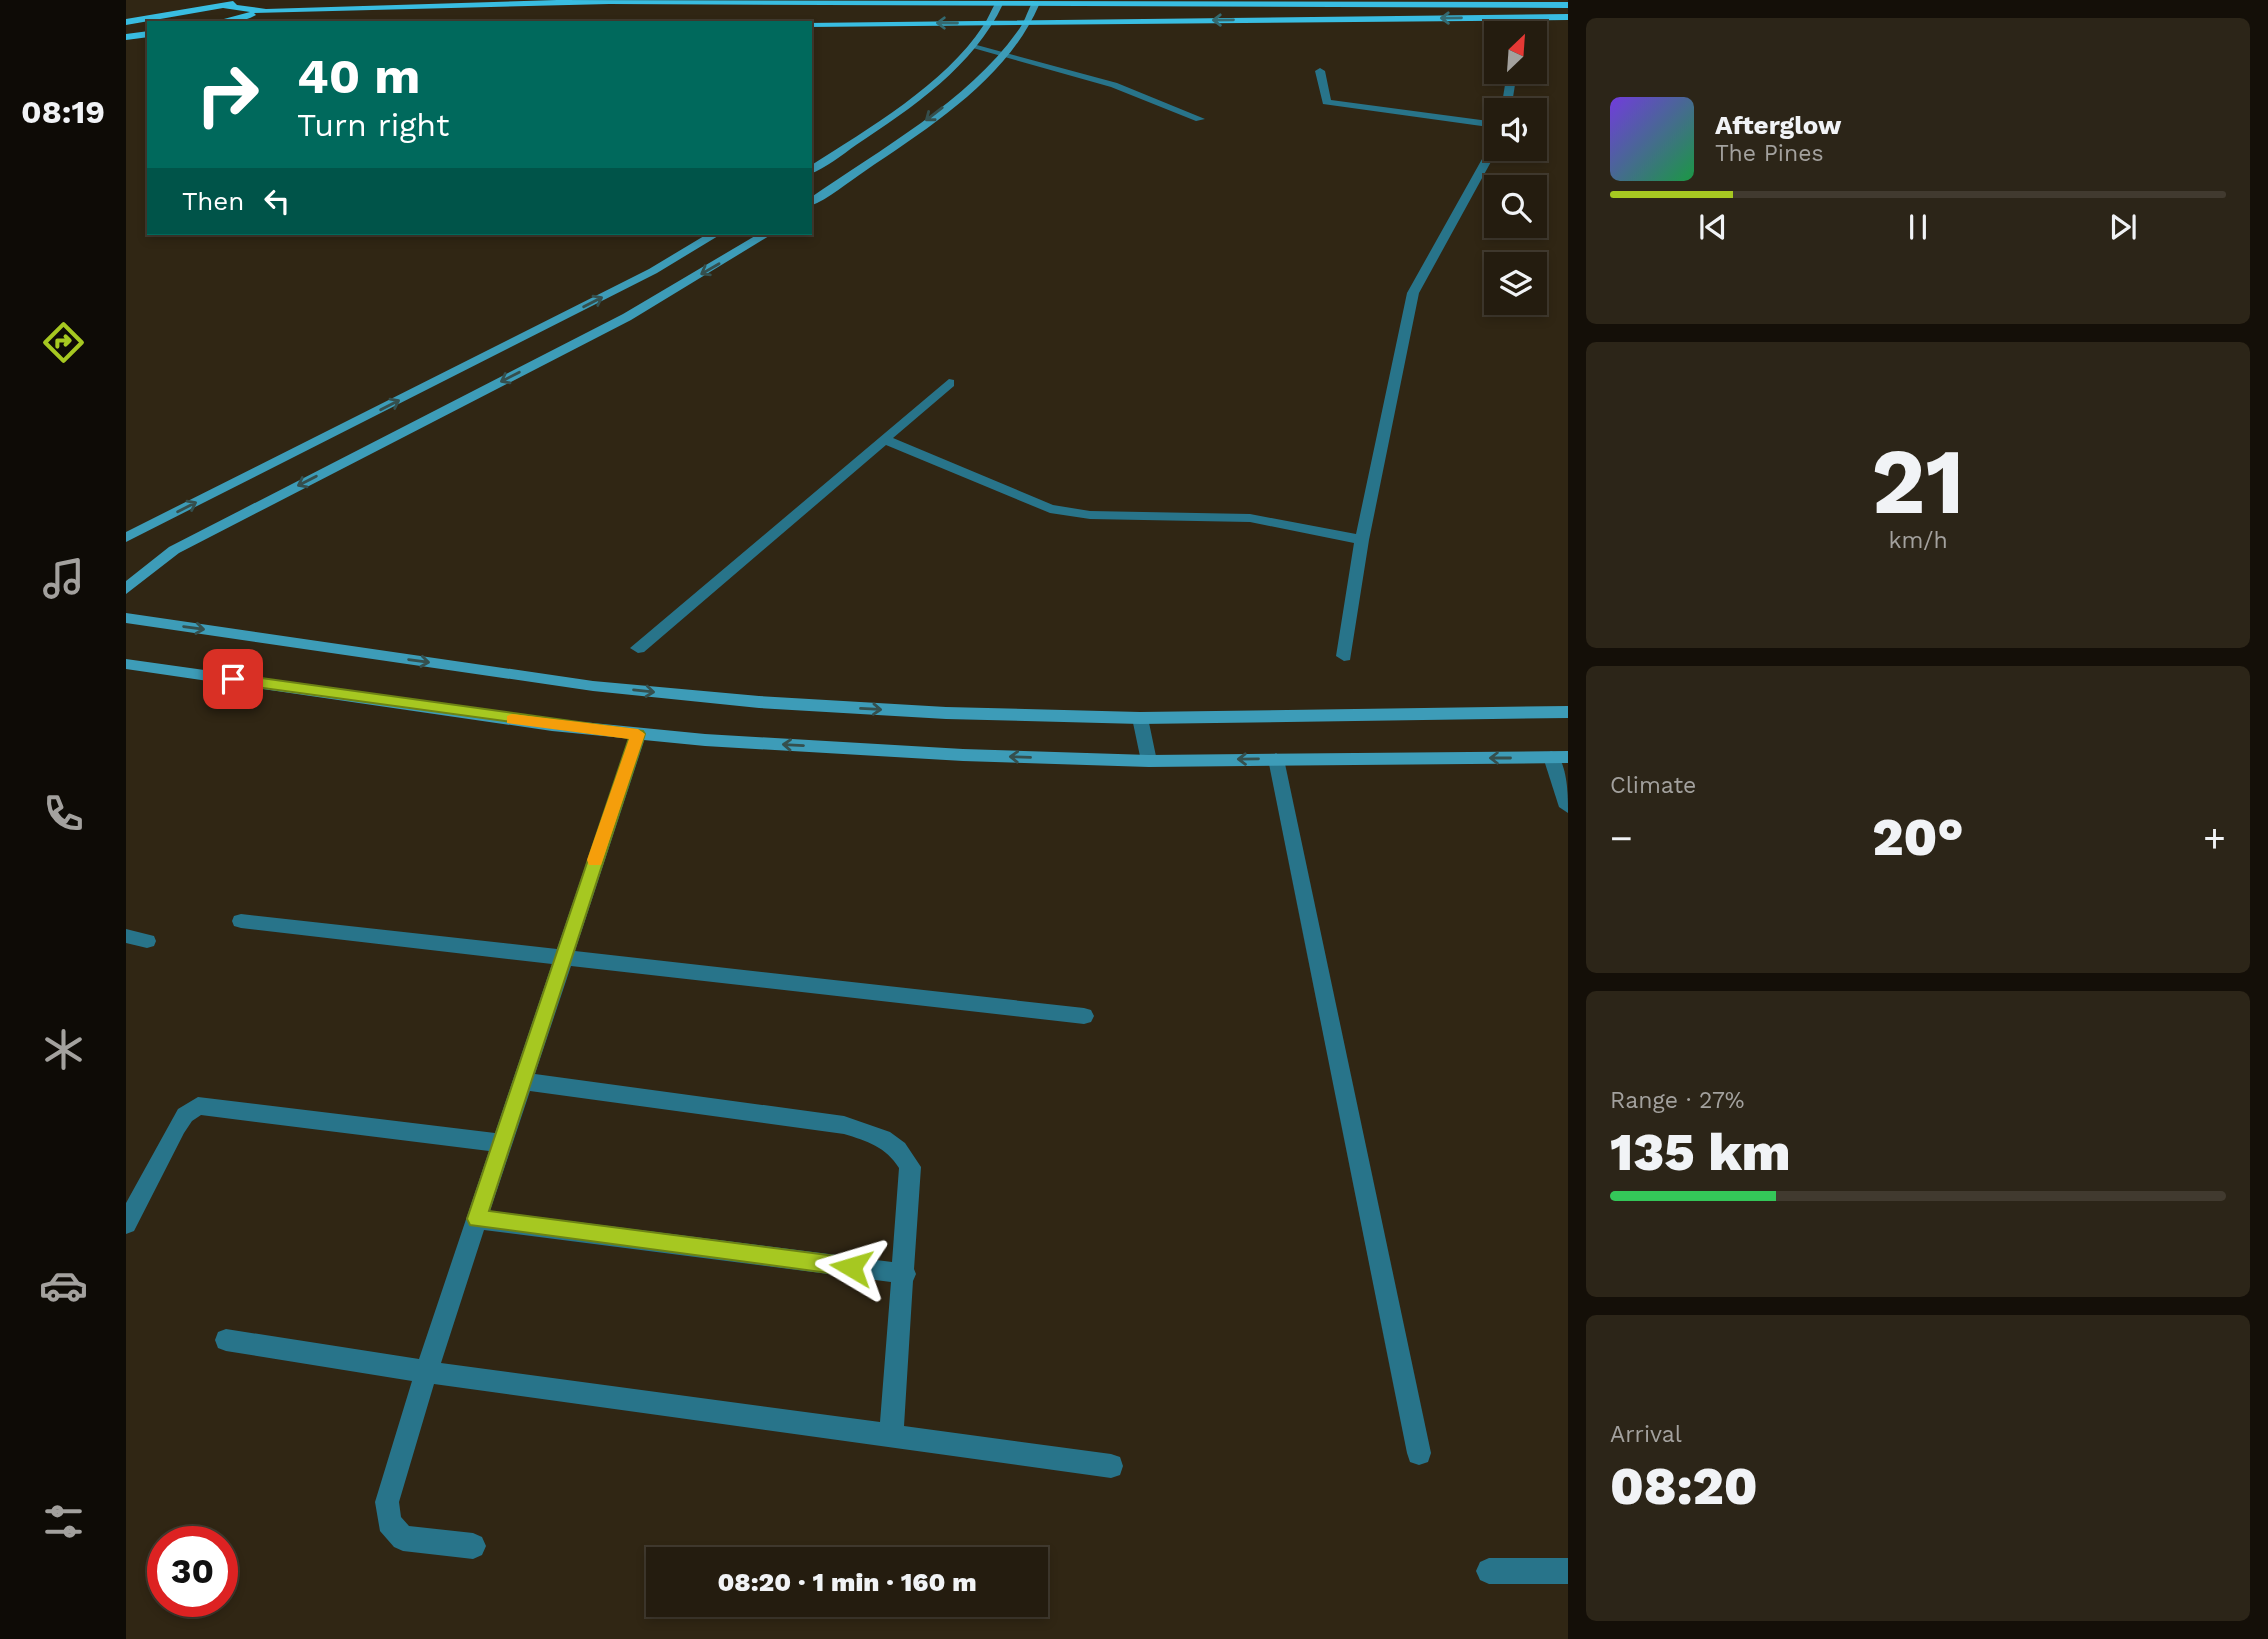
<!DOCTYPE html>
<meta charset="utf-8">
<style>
body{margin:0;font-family:"Work Sans",sans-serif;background:#2c2518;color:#f1f3f6;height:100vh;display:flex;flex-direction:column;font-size:26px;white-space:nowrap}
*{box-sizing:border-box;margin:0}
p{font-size:23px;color:#a3a19e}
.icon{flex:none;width:38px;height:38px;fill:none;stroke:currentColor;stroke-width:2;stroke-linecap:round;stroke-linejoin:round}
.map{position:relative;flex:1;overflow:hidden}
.drawer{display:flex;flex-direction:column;gap:18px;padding:18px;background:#140f08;width:700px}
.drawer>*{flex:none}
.hud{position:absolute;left:21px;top:21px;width:665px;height:214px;border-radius:0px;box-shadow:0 4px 10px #0003,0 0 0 2px #413a2f;background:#00695c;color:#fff;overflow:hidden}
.needle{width:46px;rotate:25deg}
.tools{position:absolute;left:1358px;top:21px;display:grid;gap:14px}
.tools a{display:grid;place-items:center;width:63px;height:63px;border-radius:0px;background:#241c0f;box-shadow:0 4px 10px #0003,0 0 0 2px #413a2f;font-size:35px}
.speed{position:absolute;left:21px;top:1526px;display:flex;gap:14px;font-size:35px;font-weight:700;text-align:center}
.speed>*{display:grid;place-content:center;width:91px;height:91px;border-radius:50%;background:#241c0f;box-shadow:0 4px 10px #0003,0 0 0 2px #413a2f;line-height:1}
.speed .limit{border:10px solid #d22;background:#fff;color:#111}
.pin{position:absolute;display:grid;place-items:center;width:60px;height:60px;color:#fff;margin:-30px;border-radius:14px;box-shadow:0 4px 10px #0006}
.me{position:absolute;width:77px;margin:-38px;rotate:277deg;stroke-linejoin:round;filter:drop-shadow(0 0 5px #0008)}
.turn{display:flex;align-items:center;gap:24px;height:147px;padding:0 35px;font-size:32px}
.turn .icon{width:91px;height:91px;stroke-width:2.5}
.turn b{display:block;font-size:49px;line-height:60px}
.then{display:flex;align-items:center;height:66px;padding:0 35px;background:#0003;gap:14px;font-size:26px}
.big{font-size:52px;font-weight:800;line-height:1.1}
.drawer .card{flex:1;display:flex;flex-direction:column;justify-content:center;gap:10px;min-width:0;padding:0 24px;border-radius:10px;background:#2c2518}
.drawer .dial{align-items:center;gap:0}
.dial b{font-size:91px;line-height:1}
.song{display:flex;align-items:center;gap:21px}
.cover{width:84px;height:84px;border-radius:10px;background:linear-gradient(135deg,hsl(260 70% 55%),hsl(140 70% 35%))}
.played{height:7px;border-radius:4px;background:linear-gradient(90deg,#a6c821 20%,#413a2f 20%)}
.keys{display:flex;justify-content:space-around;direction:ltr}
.heat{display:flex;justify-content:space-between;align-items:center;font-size:38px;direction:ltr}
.charge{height:10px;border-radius:5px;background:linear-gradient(90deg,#34c759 27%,#413a2f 0)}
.trip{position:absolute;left:520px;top:1547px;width:402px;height:70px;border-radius:0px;background:#241c0f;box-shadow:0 4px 10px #0003,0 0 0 2px #413a2f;font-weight:800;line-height:70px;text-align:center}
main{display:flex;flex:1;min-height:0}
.dock{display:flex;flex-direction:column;width:126px;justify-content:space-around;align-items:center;background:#0e0b06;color:#a3a19e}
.dock .icon{width:49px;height:49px}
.dock .on{color:#a6c821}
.dock b{font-size:32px;color:#f1f3f6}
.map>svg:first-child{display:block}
</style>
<main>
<nav class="dock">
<b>08:19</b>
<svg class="icon on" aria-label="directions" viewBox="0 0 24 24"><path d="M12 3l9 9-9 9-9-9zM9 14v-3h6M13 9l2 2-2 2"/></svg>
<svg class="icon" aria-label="music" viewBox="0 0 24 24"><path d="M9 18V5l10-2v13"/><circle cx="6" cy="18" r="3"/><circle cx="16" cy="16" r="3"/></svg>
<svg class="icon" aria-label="phone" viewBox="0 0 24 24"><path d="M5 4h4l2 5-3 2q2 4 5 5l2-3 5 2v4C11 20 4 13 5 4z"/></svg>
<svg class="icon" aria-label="climate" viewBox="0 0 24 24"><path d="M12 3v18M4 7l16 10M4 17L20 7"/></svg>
<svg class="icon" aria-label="car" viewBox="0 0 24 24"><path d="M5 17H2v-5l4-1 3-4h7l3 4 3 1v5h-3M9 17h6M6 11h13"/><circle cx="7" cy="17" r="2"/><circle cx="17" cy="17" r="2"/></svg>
<svg class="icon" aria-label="filters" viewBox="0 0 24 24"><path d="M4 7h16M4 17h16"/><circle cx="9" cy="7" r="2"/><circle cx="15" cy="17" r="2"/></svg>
</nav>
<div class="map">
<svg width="1442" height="1639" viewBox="0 0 1442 1639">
<rect width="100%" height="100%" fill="#302614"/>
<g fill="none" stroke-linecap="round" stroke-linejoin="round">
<!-- lane -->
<path fill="#28748a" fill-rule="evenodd" d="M847,44L991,83L1079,119L1070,121L985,87L847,48Z"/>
<!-- street -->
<g fill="#28748a" fill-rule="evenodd">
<path d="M1369,15H1375L1386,33H1378Z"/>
<path d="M1194,68L1199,71L1205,100L1370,122V128L1197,104L1189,71Z"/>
<path d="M1381,72H1391L1385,110H1375Z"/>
<path d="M1370,140L1372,149L1293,293L1243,540L1224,660L1218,661L1210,656L1228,543L1124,522L964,519L924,513L760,445L518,652L512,653L504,648L823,379L828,380V386L767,438L927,505L964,511L1124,514L1230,534L1281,293L1365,143Z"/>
<path d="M1014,712L1022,718L1031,761L1023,767L1015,761L1006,718Z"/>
<path d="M512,729L520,735L449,951L958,1008L965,1010L968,1016L965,1022L958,1024L445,966L409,1074L718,1116L764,1132L779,1143L795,1167L788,1269L790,1274L787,1281L778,1426L985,1454L994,1457L997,1466L994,1475L985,1478L308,1384L273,1502L275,1517L283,1526L347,1533L356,1537L360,1546L356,1555L347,1559L277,1551L268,1547L254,1531L249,1502L286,1381L100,1351L92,1348L89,1340L92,1332L100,1329L293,1359L363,1151L75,1115L66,1121L58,1133L8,1231L0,1234V1203L52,1109L72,1097L369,1133L426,964L115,928L108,926L106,921L108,916L115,914L431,949L504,735ZM404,1091L718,1134C741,1141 760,1147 773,1168L766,1262L364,1211ZM358,1230L765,1282L754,1422L315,1363Z"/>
<path d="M1425,751C1442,757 1442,797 1442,813L1433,807L1417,757Z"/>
<path d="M1150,753L1158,759L1305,1453L1302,1462L1293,1465L1284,1462L1281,1453L1142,759Z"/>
<path d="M0,929L28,936L30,941L28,946L21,948L0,943Z"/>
<path d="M1363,1558H1442V1584H1363L1354,1580L1350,1571L1354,1562Z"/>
</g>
<!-- secondary -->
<g fill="#3d9cb8" fill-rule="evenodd">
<path d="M870,2L877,4C848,66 786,108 730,145C716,155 700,168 684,174V166C742,129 819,84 857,26C862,19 865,10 870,2Z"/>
<path d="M906,3L913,5C881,79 804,127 739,171C722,182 703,199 684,206V198C753,150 842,101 891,32C898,24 901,12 906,3Z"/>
<path d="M583,233H597L531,273L0,542V532L523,269Z"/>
<path d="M634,233H648L505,320L53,553L0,594V581L43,547L497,314Z"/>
<path d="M0,613L467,681L633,696L820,707L1014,712L1442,706V718L1014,724L820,719L633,708L467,691L0,623Z"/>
<path d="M0,659L426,719L579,734L837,749L1023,755L1442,751V763L1023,767L837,761L579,746L426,731L0,669Z"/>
</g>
<!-- primary -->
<g fill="#39bde1" fill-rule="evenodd">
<path d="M431,0L1442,2V8L483,4L128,13L130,15C116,23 98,23 83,23L124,12L97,8L0,25V19L107,1L111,5L140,9Z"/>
<path d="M1442,14V20L684,27V23H680Z"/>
<path d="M23,31V37L0,40V34Z"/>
</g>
</g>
<!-- one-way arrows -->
<defs><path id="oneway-shaft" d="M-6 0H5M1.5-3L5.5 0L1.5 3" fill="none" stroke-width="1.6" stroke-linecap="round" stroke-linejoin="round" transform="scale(1.75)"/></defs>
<g stroke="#346a70">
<use href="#oneway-shaft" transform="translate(1325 18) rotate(179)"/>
<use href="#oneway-shaft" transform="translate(1097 20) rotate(179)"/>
<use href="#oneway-shaft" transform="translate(821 23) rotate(180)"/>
</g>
<g stroke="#354f4d">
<use href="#oneway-shaft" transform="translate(808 114) rotate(142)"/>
<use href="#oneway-shaft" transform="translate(584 269) rotate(150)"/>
<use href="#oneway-shaft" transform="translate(467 302) rotate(-27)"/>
<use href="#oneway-shaft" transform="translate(384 377) rotate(153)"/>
<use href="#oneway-shaft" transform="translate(264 405) rotate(-27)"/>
<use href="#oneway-shaft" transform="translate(181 481) rotate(153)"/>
<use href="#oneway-shaft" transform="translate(61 507) rotate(-27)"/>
<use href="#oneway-shaft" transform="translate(68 628) rotate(8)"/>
<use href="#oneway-shaft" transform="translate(293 661) rotate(8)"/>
<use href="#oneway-shaft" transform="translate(518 691) rotate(6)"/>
<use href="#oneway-shaft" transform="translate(745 709) rotate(3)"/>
<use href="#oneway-shaft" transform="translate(667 745) rotate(-177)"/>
<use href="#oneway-shaft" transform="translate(894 757) rotate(-178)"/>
<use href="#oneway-shaft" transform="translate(1374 758) rotate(180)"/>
<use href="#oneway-shaft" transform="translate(1122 759) rotate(179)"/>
</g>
<!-- route -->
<path fill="#a6c821" stroke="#6c8215" stroke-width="2" d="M107,674L517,731L519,734L363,1211L725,1258L732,1260L735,1267L732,1274L725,1276L344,1225L341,1219L503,738L101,683L99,679Z"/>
<!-- slow -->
<path fill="#f59e0b" d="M386,714L512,729L519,734L475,865H463L461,860L503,739L381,723V716Z"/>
</svg>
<div class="tools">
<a><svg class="needle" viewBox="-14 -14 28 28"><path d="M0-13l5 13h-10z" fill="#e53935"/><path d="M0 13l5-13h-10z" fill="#a3a19e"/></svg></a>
<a><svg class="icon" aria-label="sound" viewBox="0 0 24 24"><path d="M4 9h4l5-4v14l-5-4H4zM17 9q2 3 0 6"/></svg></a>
<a><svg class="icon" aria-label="search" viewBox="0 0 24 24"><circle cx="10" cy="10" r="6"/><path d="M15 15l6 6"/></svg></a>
<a><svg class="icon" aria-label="layers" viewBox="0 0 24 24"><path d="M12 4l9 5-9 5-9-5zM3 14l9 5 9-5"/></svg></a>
</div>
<div class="speed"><div class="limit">30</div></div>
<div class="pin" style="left:107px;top:679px;background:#d93025"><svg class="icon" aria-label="arrive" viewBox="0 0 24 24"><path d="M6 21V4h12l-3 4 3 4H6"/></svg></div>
<svg class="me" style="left:725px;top:1267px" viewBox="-20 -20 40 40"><path d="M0-17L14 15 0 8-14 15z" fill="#a6c821" stroke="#fff" stroke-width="4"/></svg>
<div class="trip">08:20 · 1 min · 160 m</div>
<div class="hud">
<div class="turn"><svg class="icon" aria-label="right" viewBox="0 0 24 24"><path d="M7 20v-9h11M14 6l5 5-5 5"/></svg><div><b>40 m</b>Turn right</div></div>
<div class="then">Then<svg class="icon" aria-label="left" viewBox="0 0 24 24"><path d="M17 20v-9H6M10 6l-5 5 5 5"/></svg></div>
</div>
</div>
<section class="drawer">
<div class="card">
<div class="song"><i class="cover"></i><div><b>Afterglow</b><p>The Pines</p></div></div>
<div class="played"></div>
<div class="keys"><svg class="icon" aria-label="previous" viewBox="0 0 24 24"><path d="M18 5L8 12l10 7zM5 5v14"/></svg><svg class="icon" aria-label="pause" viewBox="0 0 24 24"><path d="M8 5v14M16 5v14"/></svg><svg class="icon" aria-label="next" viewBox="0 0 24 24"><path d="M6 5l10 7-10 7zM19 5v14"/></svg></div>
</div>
<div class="card dial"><b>21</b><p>km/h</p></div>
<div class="card"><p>Climate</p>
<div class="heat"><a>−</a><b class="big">20°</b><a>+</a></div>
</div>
<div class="card"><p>Range · 27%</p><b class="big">135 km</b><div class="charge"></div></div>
<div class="card"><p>Arrival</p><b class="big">08:20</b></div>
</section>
</main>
